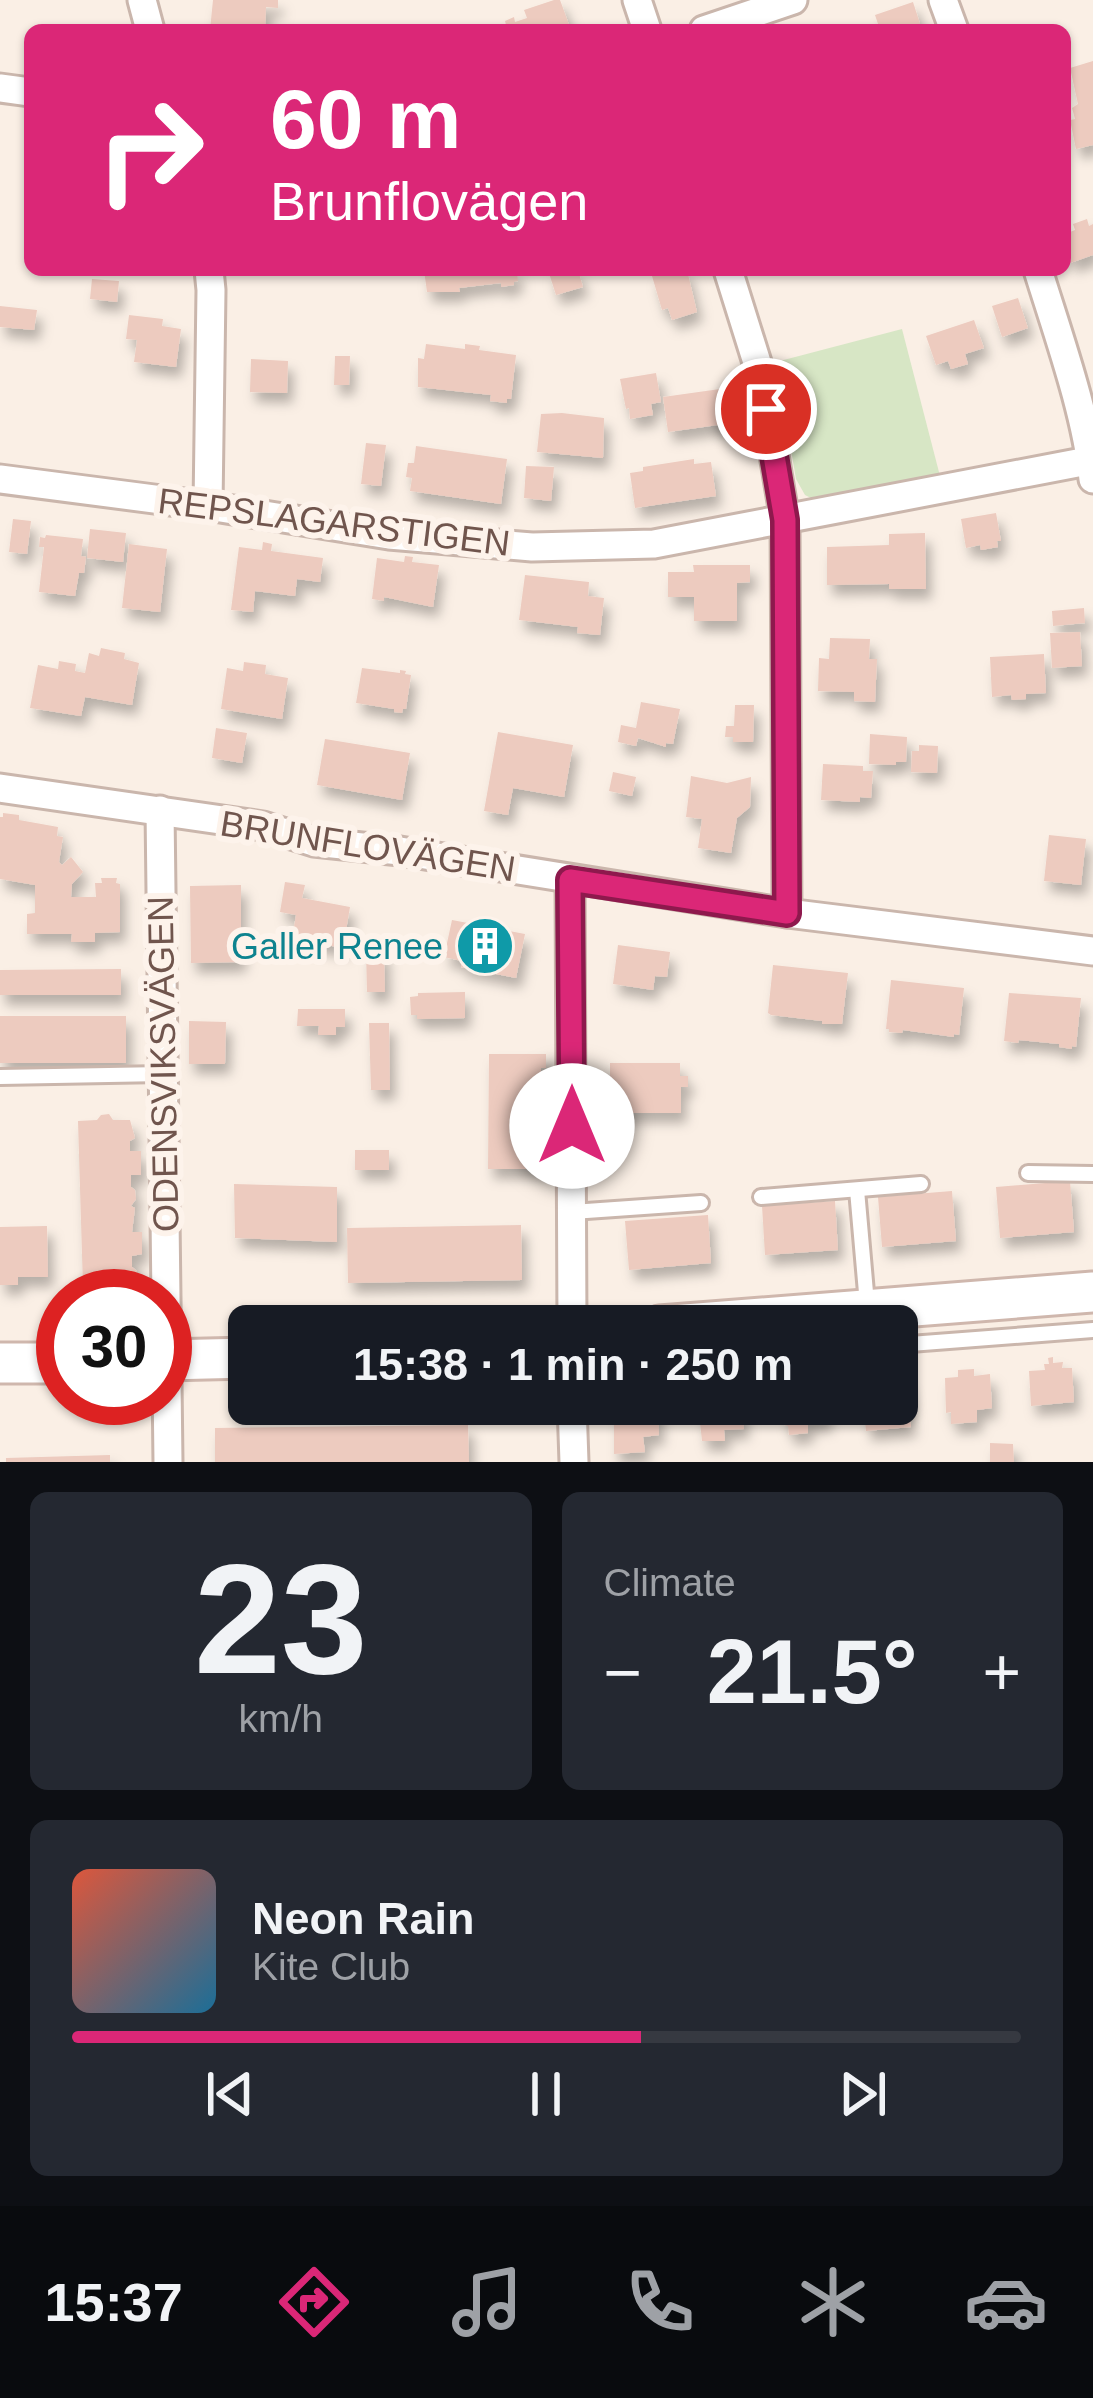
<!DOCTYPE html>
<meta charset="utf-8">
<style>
body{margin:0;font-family:Arial,sans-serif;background:#242831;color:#f1f3f6;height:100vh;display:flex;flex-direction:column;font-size:45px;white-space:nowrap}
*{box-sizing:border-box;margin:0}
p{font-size:39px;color:#9ea1a6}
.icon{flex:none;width:66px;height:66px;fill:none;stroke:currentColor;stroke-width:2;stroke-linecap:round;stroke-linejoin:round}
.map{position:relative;height:1462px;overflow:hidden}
.details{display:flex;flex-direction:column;gap:30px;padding:30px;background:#0d0f14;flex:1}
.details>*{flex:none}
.top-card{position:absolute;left:24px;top:24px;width:1047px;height:252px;border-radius:18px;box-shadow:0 3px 9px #0004;background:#db2777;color:#fff;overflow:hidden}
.speed{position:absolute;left:36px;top:1269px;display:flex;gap:24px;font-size:60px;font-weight:700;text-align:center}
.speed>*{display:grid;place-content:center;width:156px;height:156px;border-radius:50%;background:#171b24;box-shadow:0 3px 9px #0004;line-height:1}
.speed .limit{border:18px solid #d22;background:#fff;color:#111}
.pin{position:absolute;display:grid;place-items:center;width:102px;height:102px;color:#fff;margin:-51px;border:6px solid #fff;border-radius:50%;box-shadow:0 3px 12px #0007}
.me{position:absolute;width:132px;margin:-66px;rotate:0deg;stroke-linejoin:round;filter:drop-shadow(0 0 9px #0008)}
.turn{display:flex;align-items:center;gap:42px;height:252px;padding:0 48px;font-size:54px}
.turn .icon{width:156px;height:156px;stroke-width:2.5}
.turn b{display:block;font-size:84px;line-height:102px}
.big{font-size:90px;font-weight:800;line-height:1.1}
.details .widget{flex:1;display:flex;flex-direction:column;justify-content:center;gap:18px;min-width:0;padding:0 42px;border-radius:18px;background:#242831}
.details .dial{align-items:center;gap:0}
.dial b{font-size:156px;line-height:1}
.song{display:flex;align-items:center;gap:36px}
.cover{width:144px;height:144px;border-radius:18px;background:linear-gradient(135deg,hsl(10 70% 55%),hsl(200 70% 35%))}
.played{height:12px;border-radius:6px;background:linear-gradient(90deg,#db2777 60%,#363941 60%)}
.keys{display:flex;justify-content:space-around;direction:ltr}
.heat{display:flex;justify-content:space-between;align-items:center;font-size:66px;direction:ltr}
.details .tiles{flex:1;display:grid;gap:30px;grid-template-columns:1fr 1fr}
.widget:last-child{grid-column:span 2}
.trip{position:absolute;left:228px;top:1305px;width:690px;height:120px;border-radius:18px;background:#171b24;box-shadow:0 3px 9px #0004;font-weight:800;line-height:120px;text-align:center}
.tabs{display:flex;height:192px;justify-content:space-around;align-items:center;background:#090b0e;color:#9ea1a6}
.tabs .icon{width:84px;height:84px}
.tabs .on{color:#db2777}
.tabs b{font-size:54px;color:#f1f3f6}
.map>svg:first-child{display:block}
</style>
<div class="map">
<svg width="1093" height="1462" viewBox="0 0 1093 1462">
<defs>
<filter id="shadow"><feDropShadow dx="5.5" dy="10" stdDeviation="6" flood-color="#0004"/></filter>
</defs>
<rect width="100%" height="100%" fill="#faefe5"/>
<!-- green -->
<path fill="#d7e6c5" d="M902,329L940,476L819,502L805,495L796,479L776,362Z"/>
<!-- building -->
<g fill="#edcbbf" filter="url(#shadow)">
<path d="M213,0H278V8L266,7L265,30H210Z"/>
<path d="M554,0H560L571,30H493L506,25L505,21L514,17L515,22L527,18L524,10Z"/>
<path d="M913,2L922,30H880L875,15Z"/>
<path d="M1093,61V145L1076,149L1070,120L1075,119L1072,108L1078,104L1070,68Z"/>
<path d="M1087,219L1089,226L1093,224V255L1070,263L1065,248V234L1075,230L1073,224Z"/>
<path d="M424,270H517L518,281L514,282V285L501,287V283L459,288L460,292H427Z"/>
<path d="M548,270H578L583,287L556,295Z"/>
<path d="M671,270H687L697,312L672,320L668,308L662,310L652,276Z"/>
<path d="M92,279L119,281L117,302L90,299Z"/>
<path d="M1018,298L1028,328L1002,337L992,306Z"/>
<path d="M0,306L37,310L34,330L0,327Z"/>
<path d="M129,315L163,319L162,326L181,329L176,367L134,362L137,340L126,339Z"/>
<path d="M974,320L984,348L965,354L968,364L951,369L948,361L936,365L926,336Z"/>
<path d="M426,344L465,349V344L480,346L479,350L516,355L511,399H507V403L490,401L491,395L418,387V358L424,359Z"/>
<path d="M335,356H350L349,385H334Z"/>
<path d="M251,359L288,361L287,393L250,392Z"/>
<path d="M656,373L661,402L651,404L653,415L630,419L629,408L626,409L620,379Z"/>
<path d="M720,389L725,424L668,432L663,397Z"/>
<path d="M562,413L604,418L603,458L537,452L541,414Z"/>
<path d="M366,443L386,445L381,486L361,484Z"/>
<path d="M416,446L507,459L501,504L410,491L412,478L406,477L408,463H414Z"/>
<path d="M694,459V464L711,462L716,496L635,508L630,473L643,471V467Z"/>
<path d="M526,466L554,467L551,501L524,498Z"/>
<path d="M996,513L1001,541H997L998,547L981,550L980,545L966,548L961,519Z"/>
<path d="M13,519L31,521L27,554L9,552Z"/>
<path d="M90,529L126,533L123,562L87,558Z"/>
<path d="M925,533L926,589H889V584L827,585V547L889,545V534Z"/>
<path d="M46,535L83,539L81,556L86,557L84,573H79L75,596L39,592L44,547H39L40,537L45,538Z"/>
<path d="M263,542L272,544L271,551L323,558L320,582L297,579L295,596L255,591L253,612L231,610L239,547L262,550Z"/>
<path d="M129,544L167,549L160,612L122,608Z"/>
<path d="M405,556L413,557L412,562L439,565L433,607L384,597V601L372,599L377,558L404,562Z"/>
<path d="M693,565H750V582L737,583V621H694V597H668V572H694Z"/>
<path d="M525,575L589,582L588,596L604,598L600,635L577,633L578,627L519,620Z"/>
<path d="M1084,608L1085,623L1053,626L1052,611Z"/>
<path d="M1080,632L1082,666L1052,668L1050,633Z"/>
<path d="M830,638L870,639L869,659H877L875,702L854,701V692L818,691L819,658L829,659Z"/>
<path d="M101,648L125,653L124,659L139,663L132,705L85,697L81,716L30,708L38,665L58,669L59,661L76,664L75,671L85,673L89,653L99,656Z"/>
<path d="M1044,654L1046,693L1026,694V699L1012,700L1011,695L992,697L990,657Z"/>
<path d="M244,662L266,665L265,674L288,678L282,719L221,709L227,668L243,671Z"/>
<path d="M362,668L400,673V670L406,671L405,674L411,675L406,709H403L402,713L394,712V709L356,703Z"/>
<path d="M641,702L680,709L673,744L666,743V747L638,738L636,746L618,742L621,725L636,728Z"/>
<path d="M735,705H754L753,742H733V737H725L726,726H734Z"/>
<path d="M216,728L247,733L242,763L212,758Z"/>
<path d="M498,732L573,745L564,797L513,788L508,815L484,811Z"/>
<path d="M870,734L907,737L906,762H896V765L869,764Z"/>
<path d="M325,739L410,753L402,800L317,785Z"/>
<path d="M919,745L938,746L937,773L911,772L912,751H919Z"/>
<path d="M823,764L863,766V771H873L871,798L860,797V802L821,800Z"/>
<path d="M613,772L636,777L632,796L609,791Z"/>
<path d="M691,776L727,783L751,777L750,807L737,818L731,853L698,848L702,819L686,817Z"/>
<path d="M3,813L19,815V820L58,827L57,836L63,837L59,862L62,865L71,857L83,872L72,884L71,897H96L95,883H102L101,878H117L116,883L120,884V932L95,933V942H71L72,934H27V914L35,913V885L0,879V817H3Z"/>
<path d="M1049,835L1086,839L1081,885L1044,881Z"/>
<path d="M285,882L305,885L302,898L350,907L343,948L292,939L296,915L280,912Z"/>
<path d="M241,885V962L191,963L190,886Z"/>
<path d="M452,920L525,934L516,978L461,967L462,961L444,957Z"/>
<path d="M618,945L670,952L667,977L655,976L653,990L613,984Z"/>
<path d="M366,950H384L385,992H367Z"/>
<path d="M773,965L848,973L842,1024H822V1021L771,1015L768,1013Z"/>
<path d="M121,969V995H0V970Z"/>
<path d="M891,980L964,988L959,1035L954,1034V1037L903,1030L902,1033L889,1032V1029H886Z"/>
<path d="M465,992V1018L417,1019V1015H411L410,997L418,996V993Z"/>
<path d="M1009,993L1081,998L1076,1047L1072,1046V1049L1059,1047V1044L1019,1040L1018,1043L1004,1041Z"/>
<path d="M298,1009H345V1027H336V1035H318L319,1026H297Z"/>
<rect x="0" y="1016" width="126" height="47"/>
<path d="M189,1021L226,1022L225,1064H189Z"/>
<path d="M369,1023H389L390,1090H371Z"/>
<path d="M489,1054H546V1068H541V1091H547V1108H542V1113H546L545,1126L540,1127V1153H545L544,1169H488Z"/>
<path d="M610,1063H680V1076H688V1087H681V1113H610Z"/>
<path d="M109,1114L113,1120H130L135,1138L130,1141V1151H141V1175H131V1187L135,1190L136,1199L131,1206L135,1208L132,1232H142V1254L132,1256V1267L137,1271L132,1287L115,1288L113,1293H103L100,1287H83L78,1121L97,1120L101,1115Z"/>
<rect x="355" y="1150" width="34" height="20"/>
<path d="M1070,1181L1074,1232L1000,1238L996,1187Z"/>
<path d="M234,1184L337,1187V1242L235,1238Z"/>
<path d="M952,1191L956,1241L882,1247L878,1197Z"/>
<path d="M835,1201L838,1250L765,1255L762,1206Z"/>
<path d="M708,1215L711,1263L629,1270L625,1221Z"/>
<path d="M521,1225L522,1280L348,1283L347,1228Z"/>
<path d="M47,1226L48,1277H18V1285H0V1227Z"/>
<path d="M1053,1357V1363L1063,1362L1062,1368H1072L1074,1402L1031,1406L1029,1371L1045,1370L1044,1364H1049L1048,1358Z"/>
<path d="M974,1369V1376L990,1374L992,1408L977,1410V1422L951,1424V1412L946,1413L945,1378L958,1377V1370Z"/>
<path d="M907,1381L911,1427L866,1431L863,1404H897V1382Z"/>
<path d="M658,1404L659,1435L643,1437L645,1452L614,1454V1405Z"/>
<path d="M698,1404H742L744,1429L724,1430L725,1441H702Z"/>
<path d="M782,1404H826L827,1422L808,1423V1433L789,1435L788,1426L784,1425Z"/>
<path d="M468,1425L469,1462H215V1428Z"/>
<path d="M990,1443L1013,1444L1014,1462H990Z"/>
<path d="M110,1455V1462H6V1458Z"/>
</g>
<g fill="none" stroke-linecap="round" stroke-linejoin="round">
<defs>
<g id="lane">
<path d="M0,1077L163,1074"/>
<path d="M1028,1173L1093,1174"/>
<path d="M857,1190L867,1304"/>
<path d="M761,1197L921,1184"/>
<path d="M572,1212L701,1203"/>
<path d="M897,1345L1093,1330"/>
</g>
<g id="street">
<path d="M142,0L150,30"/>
<path d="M637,0L647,30"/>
<path d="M943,0L954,30"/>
<path d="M704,30L793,0"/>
<path d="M0,88L30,92"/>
<path d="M728,270L760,372L785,520L787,913"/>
<path d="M1038,270C1058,335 1086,412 1093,479"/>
<path d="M0,479L208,506L389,535L532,547L654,544L1093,460"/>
<path d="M208,506L211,290L209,270"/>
<path d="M0,788L263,826L314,842L400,851L787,913L1093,951"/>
<path d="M160,810L168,1462"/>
<path d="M570,879L572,1326"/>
<path d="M572,1404L574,1462"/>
</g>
<g id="secondary">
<path d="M660,1326L1093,1292"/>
<path d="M165,1360L249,1358"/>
<path d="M0,1363H63"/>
</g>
</defs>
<!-- lane casing -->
<use href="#lane" stroke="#cab6ac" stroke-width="20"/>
<!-- street casing -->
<use href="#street" stroke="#cab6ac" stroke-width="33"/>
<!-- secondary casing -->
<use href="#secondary" stroke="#cfb7ad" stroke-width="45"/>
<!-- lane -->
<use href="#lane" stroke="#fff" stroke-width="14"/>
<!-- street -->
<use href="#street" stroke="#fff" stroke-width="27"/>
<!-- secondary -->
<use href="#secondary" stroke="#fff" stroke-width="39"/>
</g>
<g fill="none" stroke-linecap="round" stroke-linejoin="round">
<defs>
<path id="route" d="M572,1126L570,880L787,913L785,520L766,409"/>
</defs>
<!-- route casing -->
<use href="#route" stroke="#8e194d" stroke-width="30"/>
<!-- route -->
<use href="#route" stroke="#db2777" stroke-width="21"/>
</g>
<!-- icons -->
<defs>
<symbol id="building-disc" viewBox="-11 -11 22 22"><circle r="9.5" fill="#0f9aa8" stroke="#fdf3eb"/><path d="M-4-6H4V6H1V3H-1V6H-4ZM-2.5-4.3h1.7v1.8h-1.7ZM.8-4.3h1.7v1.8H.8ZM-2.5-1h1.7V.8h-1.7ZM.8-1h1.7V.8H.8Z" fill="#fff"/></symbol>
</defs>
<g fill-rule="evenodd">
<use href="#building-disc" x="452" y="913" width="66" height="66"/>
</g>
<g text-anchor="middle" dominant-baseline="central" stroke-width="12" stroke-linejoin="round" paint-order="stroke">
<!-- street labels -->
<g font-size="36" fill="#70554d" stroke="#fdf3eb">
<text transform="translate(334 522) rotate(7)">REPSLAGARSTIGEN</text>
<text transform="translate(368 846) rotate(9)">BRUNFLOVÄGEN</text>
<text transform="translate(163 1064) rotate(-91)">ODENSVIKSVÄGEN</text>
</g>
<!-- culture labels -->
<g font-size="36" fill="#0d838f" stroke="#fdf3eb" text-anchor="end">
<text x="443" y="946">Galler Renee</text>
</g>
</g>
</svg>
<div class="speed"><div class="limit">30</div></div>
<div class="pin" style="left:766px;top:409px;background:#d93025"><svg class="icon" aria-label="arrive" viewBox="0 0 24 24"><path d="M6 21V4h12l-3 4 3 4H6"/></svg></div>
<svg class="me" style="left:572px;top:1126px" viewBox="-20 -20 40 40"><circle r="19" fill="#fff"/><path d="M0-13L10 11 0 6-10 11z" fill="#db2777"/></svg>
<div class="trip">15:38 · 1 min · 250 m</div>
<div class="top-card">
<div class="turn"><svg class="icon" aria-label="right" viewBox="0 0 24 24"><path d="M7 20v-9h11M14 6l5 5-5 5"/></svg><div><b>60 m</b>Brunflovägen</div></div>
</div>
</div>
<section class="details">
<div class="tiles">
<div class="widget dial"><b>23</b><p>km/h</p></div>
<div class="widget"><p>Climate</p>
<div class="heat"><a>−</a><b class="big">21.5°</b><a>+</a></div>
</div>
<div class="widget">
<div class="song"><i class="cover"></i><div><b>Neon Rain</b><p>Kite Club</p></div></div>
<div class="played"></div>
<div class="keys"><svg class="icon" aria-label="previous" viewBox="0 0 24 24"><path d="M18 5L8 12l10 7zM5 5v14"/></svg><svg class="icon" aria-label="pause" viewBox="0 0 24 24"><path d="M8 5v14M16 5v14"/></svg><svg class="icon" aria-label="next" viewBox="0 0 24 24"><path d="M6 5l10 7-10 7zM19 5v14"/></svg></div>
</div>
</div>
</section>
<nav class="tabs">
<b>15:37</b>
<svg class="icon on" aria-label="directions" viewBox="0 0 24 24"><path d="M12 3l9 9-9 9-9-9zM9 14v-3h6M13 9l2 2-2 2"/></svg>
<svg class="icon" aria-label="music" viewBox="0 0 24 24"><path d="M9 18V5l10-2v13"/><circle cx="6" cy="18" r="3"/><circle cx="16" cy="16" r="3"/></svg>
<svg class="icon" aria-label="phone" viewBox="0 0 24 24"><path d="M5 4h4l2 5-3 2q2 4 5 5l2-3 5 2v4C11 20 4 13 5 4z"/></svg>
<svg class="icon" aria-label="climate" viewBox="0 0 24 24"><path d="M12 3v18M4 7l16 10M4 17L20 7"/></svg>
<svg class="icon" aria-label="car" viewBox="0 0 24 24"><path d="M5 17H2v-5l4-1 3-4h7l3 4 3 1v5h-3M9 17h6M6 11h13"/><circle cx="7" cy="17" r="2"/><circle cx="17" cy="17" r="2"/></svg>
</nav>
